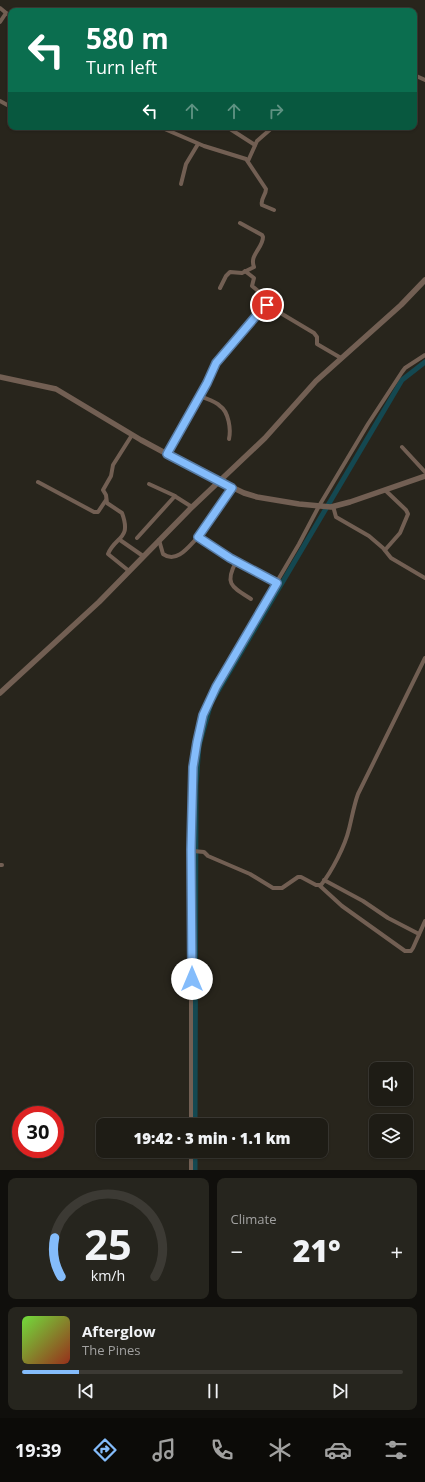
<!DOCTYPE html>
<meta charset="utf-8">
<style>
body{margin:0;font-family:"Open Sans",sans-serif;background:#26251e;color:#f1f3f6;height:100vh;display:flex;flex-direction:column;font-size:15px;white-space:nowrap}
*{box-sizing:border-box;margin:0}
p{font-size:13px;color:#a1a1a0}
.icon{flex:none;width:22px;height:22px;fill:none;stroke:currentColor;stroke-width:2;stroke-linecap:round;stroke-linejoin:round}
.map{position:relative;height:1170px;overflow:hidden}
.details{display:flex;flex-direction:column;gap:8px;padding:8px;background:#100f0c;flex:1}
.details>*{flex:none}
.banner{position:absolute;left:8px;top:8px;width:409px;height:122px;border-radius:8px;box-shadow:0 1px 3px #0004,0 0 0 1px #3c3a34;background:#0b6e4f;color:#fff;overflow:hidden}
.fabs{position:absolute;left:369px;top:1062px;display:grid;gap:8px}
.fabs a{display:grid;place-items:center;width:44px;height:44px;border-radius:8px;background:#1e1c15;box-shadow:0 1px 3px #0004,0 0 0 1px #3c3a34;font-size:20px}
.speed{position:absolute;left:12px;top:1106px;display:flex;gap:8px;font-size:20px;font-weight:700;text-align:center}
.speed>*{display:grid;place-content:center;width:52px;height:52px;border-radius:50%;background:#1e1c15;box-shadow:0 1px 3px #0004,0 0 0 1px #3c3a34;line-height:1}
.speed .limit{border:6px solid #d22;background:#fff;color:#111}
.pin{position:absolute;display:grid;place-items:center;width:34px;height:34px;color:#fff;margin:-17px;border:2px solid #fff;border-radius:50%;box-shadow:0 1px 4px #0007}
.me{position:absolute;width:44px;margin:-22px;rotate:0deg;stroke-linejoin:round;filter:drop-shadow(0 0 3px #0008)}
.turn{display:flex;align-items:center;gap:14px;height:84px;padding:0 12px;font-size:18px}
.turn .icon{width:52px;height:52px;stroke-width:2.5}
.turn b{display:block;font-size:28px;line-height:34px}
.lanes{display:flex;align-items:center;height:38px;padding:0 12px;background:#0003;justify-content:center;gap:20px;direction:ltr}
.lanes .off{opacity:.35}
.big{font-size:30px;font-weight:800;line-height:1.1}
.details .card{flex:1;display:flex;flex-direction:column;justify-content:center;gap:6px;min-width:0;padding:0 14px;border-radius:8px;background:#26251e}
.details .dial{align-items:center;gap:0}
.dial svg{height:104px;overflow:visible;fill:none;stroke:#3c3a34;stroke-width:7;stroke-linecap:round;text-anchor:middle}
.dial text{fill:#f1f3f6;stroke:none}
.song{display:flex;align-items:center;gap:12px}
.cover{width:48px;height:48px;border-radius:6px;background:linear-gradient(135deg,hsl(100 70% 55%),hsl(10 70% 35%))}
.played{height:4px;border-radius:2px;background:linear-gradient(90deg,#84bcfb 15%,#3c3a34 15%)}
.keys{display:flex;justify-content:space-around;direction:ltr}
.heat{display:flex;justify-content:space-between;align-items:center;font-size:22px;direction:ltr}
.details .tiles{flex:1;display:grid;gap:8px;grid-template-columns:1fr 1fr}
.card:last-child{grid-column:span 2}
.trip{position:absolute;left:96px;top:1118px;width:232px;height:40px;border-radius:8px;background:#1e1c15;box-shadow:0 1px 3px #0004,0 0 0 1px #3c3a34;font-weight:800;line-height:40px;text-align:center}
.menu{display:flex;height:64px;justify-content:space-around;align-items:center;background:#0c0b08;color:#a1a1a0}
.menu .icon{width:28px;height:28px}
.menu .on{color:#84bcfb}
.menu b{font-size:18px;color:#f1f3f6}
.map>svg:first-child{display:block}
</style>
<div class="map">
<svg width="425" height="1170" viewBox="0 0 425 1170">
<rect width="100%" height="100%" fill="#28251c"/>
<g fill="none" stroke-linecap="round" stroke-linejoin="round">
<!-- canal -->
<g stroke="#144851" stroke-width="5">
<path d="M195,1125L196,785L199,746L211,703L402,380L425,362"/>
<path d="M195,1170V1151"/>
</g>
<!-- minor -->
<g stroke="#725f53" stroke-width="4">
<path d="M0,8L11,17"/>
<path d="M0,22L6,13"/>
<path d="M414,75L425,80"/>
<path d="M0,101L11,107"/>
<path d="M140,127L145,128L147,127"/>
<path d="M160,127L204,146L246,159L266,189C266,195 260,199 262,205L274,210"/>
<path d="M227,127L255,145"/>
<path d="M248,161L257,141L273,127"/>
<path d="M181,184L186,164L198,144"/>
<path d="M245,271L254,278L252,286L263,295L267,305"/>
<path d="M220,288L226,276L230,272L242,273L254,267C249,255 263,248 263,237L262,235L240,223"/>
<path d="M200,396C206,399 215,401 220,406C229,412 231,430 229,439"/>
<path d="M402,447L425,472"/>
<path d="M167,454L207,383L216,363L262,309L267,305L314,333L317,337V344L341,358"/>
<path d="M38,482L94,512H98L106,500"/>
<path d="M149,484L173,495L192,507"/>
<path d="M232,488L198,537L230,558L277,583"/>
<path d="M333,506L336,517L369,536L383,548L391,558L425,578"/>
<path d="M137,538L175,496"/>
<path d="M120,540L143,556"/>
<path d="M159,540L163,554C177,564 189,546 198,537"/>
<path d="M385,550L400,533L408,514L406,510L385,490"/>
<path d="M236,562C224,584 232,587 251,599"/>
<path d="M129,571L108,554C115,536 132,540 122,513L107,503L106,495L103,490L111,476L113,465L132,435"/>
<path d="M191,849L193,851L204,852L208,856L250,874L273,888H282L298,877H301L316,885H321C332,871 345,846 349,829C352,817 354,805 358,794L425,658"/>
<path d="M0,865H2"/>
<path d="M324,880L363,901L388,918L419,934"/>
<path d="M319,885L342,906L405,951H411L413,948L425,921"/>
<path d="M191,1125V849L193,767L197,742L203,715L215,687L299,544L319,506L368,424L402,372L405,368L425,355"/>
<path d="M191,1170V1151"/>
</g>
<!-- tertiary -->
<g stroke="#725f53" stroke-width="5.5">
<path d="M0,377L56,389L141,440L167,454L219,481L244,493L257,497L299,504L331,507L350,502L425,476"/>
<path d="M0,693L99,602L190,509L265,438L316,381L401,305L425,280"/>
</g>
</g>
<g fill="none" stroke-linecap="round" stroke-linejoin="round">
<defs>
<path id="route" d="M192,979L191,849L193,767L197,742L203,715L216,687L277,583L230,558L198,537L232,488L167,454L207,383L216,363L262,309L267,305"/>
</defs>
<!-- route casing -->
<use href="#route" stroke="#567aa3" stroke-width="10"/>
<!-- route -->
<use href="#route" stroke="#84bcfb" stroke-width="7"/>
</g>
</svg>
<div class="fabs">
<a><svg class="icon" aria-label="sound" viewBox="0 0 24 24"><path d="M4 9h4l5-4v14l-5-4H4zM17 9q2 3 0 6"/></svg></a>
<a><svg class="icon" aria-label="layers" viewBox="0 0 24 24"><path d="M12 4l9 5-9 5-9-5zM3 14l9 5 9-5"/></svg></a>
</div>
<div class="speed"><div class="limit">30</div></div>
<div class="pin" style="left:267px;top:305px;background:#d93025"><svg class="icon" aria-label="arrive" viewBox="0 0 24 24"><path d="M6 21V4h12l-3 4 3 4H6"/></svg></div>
<svg class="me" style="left:192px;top:979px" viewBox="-20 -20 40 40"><circle r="19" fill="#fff"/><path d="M0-13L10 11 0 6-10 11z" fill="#84bcfb"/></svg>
<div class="trip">19:42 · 3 min · 1.1 km</div>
<div class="banner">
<div class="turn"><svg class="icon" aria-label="left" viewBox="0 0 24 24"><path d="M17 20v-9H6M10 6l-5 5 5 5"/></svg><div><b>580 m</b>Turn left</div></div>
<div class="lanes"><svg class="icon" aria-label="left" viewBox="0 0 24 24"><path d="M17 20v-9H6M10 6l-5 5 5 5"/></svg><svg class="icon off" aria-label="ahead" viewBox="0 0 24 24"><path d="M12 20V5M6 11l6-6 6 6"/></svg><svg class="icon off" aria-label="ahead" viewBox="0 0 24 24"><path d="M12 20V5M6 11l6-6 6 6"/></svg><svg class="icon off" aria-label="right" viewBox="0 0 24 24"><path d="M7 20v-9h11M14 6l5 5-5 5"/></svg></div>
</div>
</div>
<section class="details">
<div class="tiles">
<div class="card dial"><svg viewBox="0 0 100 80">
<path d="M14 69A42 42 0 1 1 86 69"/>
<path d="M14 69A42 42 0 0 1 9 39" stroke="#84bcfb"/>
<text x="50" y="56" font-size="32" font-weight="700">25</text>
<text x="50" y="72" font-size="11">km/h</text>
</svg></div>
<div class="card"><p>Climate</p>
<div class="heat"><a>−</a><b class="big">21°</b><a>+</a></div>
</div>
<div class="card">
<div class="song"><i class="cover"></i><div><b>Afterglow</b><p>The Pines</p></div></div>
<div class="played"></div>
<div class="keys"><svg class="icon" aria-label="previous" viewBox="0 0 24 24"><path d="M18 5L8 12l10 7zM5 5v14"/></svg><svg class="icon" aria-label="pause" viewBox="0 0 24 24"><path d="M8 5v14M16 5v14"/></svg><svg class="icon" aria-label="next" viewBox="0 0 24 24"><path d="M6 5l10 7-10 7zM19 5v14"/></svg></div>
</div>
</div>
</section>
<nav class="menu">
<b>19:39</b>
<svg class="icon on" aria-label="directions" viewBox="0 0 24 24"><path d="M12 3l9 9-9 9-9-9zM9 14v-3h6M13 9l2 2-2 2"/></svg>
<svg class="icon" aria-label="music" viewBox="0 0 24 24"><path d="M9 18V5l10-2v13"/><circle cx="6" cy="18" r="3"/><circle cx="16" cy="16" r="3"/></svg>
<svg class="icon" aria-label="phone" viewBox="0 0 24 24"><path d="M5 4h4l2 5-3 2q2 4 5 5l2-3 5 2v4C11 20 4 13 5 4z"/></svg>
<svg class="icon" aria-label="climate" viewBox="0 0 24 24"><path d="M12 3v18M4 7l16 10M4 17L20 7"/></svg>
<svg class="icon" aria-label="car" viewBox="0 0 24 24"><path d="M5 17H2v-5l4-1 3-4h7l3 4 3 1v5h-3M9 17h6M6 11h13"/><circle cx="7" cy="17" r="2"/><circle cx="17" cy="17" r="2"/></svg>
<svg class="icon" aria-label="filters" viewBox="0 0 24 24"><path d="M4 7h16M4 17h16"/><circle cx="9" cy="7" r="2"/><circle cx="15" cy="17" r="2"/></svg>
</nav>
